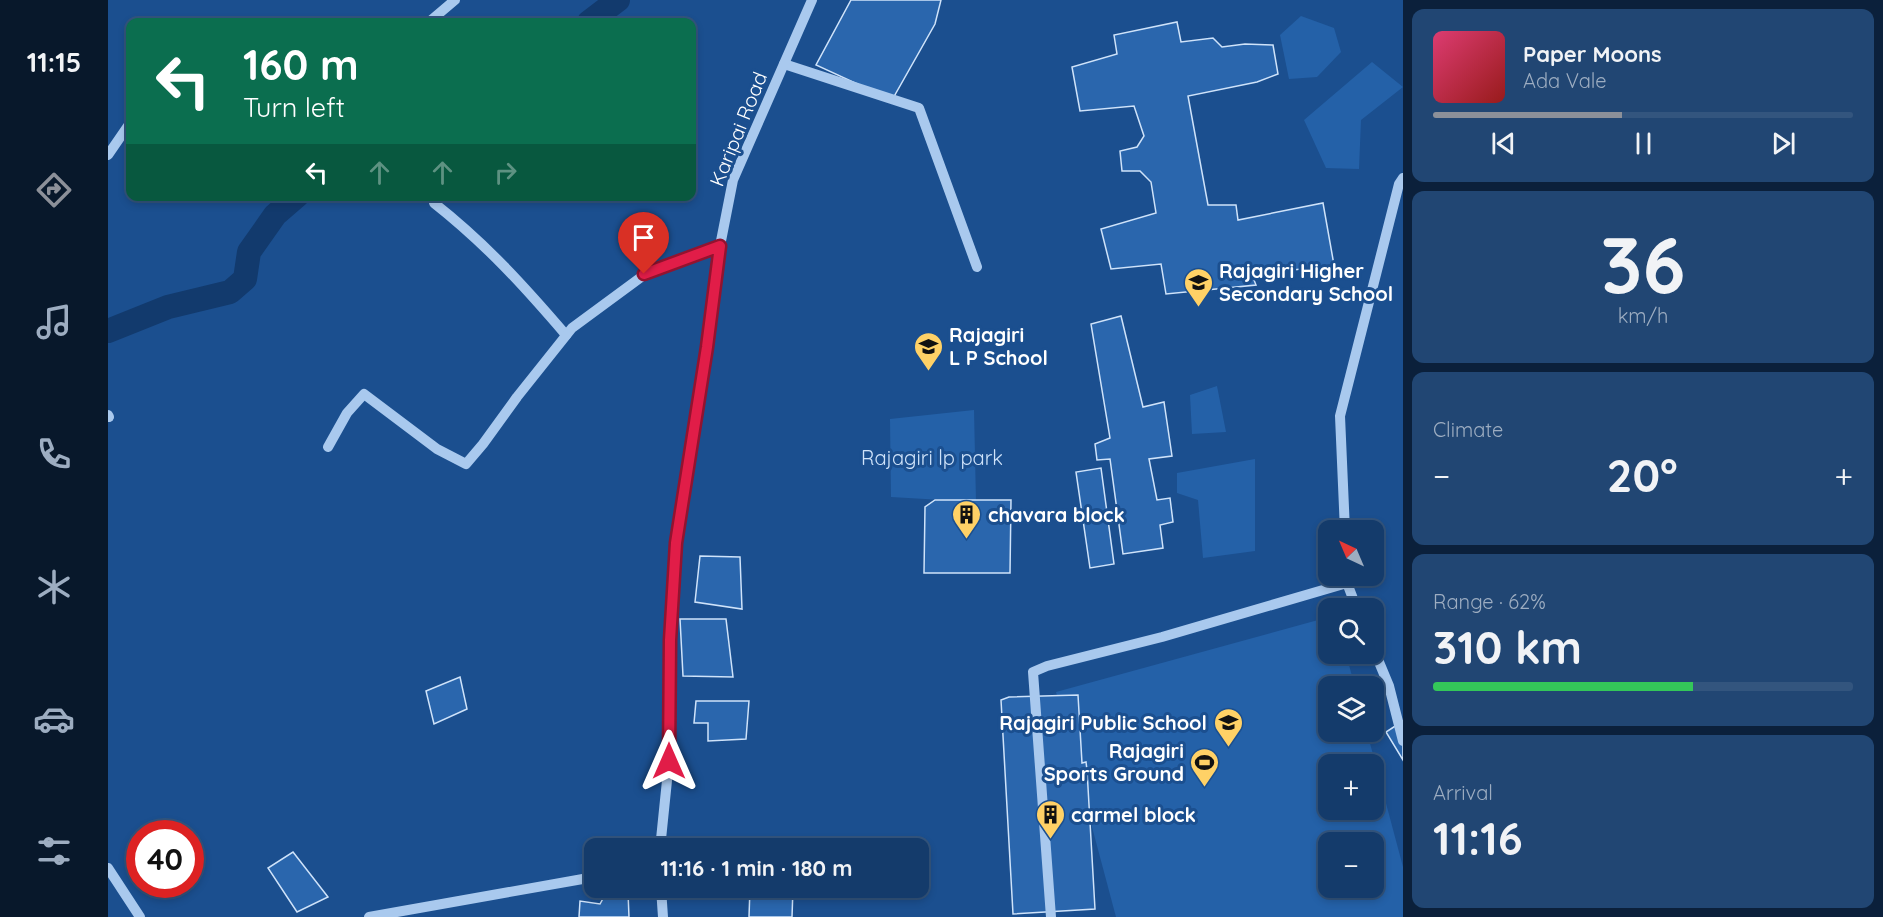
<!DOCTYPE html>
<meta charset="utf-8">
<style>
body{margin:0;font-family:Quicksand,sans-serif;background:#214673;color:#f1f3f6;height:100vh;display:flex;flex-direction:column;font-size:22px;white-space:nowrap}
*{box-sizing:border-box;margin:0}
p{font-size:20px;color:#9dadc1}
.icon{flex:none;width:33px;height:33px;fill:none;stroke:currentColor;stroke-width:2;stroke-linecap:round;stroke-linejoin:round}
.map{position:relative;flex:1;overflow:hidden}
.details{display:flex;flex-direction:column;gap:9px;padding:9px;background:#0b203b;width:480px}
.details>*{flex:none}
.banner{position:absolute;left:18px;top:18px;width:570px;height:183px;border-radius:12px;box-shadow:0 3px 9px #0003,0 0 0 2px #33557e;background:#0b6e4f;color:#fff;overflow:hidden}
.needle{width:39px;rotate:316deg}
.controls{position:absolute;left:1210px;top:520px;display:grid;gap:12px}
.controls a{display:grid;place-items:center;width:66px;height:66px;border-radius:12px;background:#143b6b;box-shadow:0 3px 9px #0003,0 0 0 2px #33557e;font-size:30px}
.speed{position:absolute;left:18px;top:820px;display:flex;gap:12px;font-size:30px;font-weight:700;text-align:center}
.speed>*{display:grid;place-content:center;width:78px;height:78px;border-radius:50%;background:#143b6b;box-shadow:0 3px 9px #0003,0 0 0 2px #33557e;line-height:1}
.speed .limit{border:9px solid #d22;background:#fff;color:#111}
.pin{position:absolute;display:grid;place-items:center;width:51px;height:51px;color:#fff;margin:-62px -26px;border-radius:50% 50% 50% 0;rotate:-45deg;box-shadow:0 0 6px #0007}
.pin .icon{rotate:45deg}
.me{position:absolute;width:66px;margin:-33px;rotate:0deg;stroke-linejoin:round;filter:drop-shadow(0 0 4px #0008)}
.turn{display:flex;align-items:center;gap:21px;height:126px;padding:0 18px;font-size:27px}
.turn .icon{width:78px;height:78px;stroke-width:2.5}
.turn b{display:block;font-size:42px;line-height:51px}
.lanes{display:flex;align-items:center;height:57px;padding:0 18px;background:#0003;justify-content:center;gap:30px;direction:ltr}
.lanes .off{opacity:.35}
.big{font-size:45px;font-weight:700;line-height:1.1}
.details .tile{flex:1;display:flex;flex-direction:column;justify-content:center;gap:9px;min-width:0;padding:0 21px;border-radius:12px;background:#214673}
.details .dial{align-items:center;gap:0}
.dial b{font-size:78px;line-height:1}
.song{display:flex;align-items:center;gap:18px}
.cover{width:72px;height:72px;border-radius:9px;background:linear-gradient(135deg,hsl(340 70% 55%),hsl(0 70% 35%))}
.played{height:6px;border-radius:3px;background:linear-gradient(90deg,#8c9099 45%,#33557e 45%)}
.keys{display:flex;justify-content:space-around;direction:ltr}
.heat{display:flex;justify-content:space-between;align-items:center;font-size:33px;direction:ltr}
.charge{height:9px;border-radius:4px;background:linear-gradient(90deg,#34c759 62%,#33557e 0)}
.trip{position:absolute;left:476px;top:838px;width:345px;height:60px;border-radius:12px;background:#143b6b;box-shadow:0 3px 9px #0003,0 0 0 2px #33557e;font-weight:700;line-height:60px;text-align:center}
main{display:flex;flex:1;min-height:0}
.dock{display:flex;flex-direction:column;width:108px;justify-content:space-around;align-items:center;background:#08182b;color:#9dadc1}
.dock .icon{width:42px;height:42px}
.dock .active{color:#8c9099}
.dock b{font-size:27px;color:#f1f3f6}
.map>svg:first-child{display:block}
</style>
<main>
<nav class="dock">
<b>11:15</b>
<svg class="icon active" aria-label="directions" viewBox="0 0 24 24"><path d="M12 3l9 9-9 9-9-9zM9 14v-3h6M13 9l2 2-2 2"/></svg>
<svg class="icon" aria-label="music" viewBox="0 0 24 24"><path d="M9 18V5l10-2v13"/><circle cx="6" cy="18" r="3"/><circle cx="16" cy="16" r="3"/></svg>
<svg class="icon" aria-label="phone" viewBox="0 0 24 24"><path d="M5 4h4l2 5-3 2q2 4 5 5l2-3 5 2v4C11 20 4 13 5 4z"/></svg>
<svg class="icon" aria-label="climate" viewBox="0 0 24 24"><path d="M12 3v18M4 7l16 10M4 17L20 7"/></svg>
<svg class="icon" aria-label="car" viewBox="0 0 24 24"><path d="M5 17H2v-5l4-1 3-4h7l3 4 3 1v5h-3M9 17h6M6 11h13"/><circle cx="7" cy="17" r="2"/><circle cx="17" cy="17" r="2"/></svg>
<svg class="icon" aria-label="filters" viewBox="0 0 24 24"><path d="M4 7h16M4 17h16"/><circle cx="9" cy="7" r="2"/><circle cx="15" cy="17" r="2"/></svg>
</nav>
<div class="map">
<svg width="1295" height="917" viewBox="0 0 1295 917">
<rect width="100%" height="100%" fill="#1b4f8f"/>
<!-- green -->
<g fill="#2461a8" fill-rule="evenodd">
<path d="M1193,16L1226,28L1233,52L1209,77L1181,79L1172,35Z"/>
<path d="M1264,62L1295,87L1253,120L1251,169L1218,168L1196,120Z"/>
<path d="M1109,386L1118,432L1084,434L1082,395Z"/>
<path d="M866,410L868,502L783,497L782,419Z"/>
<path d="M1147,459V551L1095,558L1090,500L1069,493V473Z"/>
<path d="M1221,617V654H1238L1247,687H1221V732H1259L1295,867V917H1008L948,692ZM1221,765H1266V810H1221ZM1221,843H1266V888H1221Z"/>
</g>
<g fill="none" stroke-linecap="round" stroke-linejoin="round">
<!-- canal -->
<g stroke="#123a6d" stroke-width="24">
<path d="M481,22L510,0"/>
<path d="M0,331L60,307L122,292L137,279L141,252L167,215L189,196"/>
</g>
</g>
<!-- building -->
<g fill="#2a66ad" stroke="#cfe3fa" stroke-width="1.5">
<path d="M743,0H833L827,24L784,100L708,65Z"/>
<path d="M1069,22L1073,42L1105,38L1114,47L1137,44L1165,45L1170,74L1149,82L1080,96L1100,205H1128L1130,220L1215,203L1226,265L1144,275L1148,285L1058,294L1053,264L1003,269L993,229L1048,213L1043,182L1032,171H1014L1012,151L1029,147L1036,136L1026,106L972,111L964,67L1009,54L1006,35Z"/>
<path d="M1013,316L1035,407L1056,402L1064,456L1041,459L1049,500L1062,498L1065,522L1052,525L1055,548L1015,554L1002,459L989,460L987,444L1002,438L983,324Z"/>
<path d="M993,468L1006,564L982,568L968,472Z"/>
<path d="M827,500H903L902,573H816L817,507Z"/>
<path d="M592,556L632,557L634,609L587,602Z"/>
<path d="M572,619H618L625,677L575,676Z"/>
<path d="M352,677L359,709L326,724L318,691Z"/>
<path d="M970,695L974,763L978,762L979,770L987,909L905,914L893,700L901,697Z"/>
<path d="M588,701H641L638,739L600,741V723H586Z"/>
<path d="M1295,721V760L1278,732Z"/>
<path d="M185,852L220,897L189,912L160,868Z"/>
<path d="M642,888H685L684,917H641Z"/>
<path d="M520,892L521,917H471L472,901L492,904L497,895Z"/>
</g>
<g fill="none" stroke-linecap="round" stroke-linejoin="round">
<!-- minor -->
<g stroke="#a9c9ee" stroke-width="10">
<path d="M321,22L347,0"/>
<path d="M676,64L811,108L869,267"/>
<path d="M0,155L22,123"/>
<path d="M326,203C378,244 416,286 458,335"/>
<path d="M0,415L1,417"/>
<path d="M220,447L239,413L256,394L329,449L358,464L375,444L409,397L464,328L536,275L612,246"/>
<path d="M1237,531L1232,416L1291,184L1295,178"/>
<path d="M1239,576V583L1249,609"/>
<path d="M1266,650L1281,686L1295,741"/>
<path d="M552,849L561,761L562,640L568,543L599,347L612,246L625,180L704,0"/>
<path d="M0,868L32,917"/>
<path d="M553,888L555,917"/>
<path d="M261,917L486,877"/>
<path d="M943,917L925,672L939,666L1054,637L1239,583"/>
</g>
</g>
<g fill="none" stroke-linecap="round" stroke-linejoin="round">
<defs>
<path id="route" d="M536,274L612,246L599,347L568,543L562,640L561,761"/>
</defs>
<!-- route casing -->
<use href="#route" stroke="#92132f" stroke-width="15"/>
<!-- route -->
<use href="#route" stroke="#e11d48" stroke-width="10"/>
</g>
<!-- icons -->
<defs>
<symbol id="school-pin" viewBox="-11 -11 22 30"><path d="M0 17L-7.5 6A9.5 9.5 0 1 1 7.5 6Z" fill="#ffd166" stroke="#1b4f8f"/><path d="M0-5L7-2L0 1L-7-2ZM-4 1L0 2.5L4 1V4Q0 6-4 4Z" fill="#111"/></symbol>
<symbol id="building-pin" viewBox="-11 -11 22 30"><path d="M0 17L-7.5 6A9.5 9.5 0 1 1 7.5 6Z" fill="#ffd166" stroke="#1b4f8f"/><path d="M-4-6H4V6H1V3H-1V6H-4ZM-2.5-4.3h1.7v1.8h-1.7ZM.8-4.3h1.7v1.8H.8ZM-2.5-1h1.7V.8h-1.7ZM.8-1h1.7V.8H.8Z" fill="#111"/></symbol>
<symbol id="stadium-pin" viewBox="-11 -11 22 30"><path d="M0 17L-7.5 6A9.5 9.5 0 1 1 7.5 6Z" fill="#ffd166" stroke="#1b4f8f"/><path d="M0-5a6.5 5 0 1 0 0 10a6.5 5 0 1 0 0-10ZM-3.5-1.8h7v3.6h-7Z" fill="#111"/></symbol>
</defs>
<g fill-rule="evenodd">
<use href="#school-pin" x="1074" y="266" width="33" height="45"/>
<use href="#school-pin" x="804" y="330" width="33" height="45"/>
<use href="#building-pin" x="842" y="498" width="33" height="45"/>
<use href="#school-pin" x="1104" y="706" width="33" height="45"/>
<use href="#stadium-pin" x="1080" y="746" width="33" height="45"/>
<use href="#building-pin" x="926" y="798" width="33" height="45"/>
</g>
<g text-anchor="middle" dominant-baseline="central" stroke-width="6" stroke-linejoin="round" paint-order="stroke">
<!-- street labels -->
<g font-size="20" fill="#fff" stroke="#1b4f8f">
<text transform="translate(630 129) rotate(-68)">Karipai Road</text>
</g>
<!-- poi labels -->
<g font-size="20" font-weight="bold" fill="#fff" stroke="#1b4f8f" text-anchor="start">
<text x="1111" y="270">Rajagiri Higher<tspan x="1111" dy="23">Secondary School</tspan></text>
<text x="841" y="334">Rajagiri<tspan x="841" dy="23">L P School</tspan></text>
<text x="880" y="514">chavara block</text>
<text x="1099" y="722" text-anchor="end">Rajagiri Public School</text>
<text x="1076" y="750" text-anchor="end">Rajagiri<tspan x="1076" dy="23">Sports Ground</tspan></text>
<text x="963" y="814">carmel block</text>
</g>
<!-- park labels -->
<g font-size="20" fill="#cfe3fa" stroke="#1b4f8f">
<text x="824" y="457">Rajagiri lp park</text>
</g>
</g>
</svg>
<div class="controls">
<a><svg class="needle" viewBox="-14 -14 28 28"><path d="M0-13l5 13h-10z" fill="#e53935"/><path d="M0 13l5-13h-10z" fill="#9dadc1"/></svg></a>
<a><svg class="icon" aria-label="search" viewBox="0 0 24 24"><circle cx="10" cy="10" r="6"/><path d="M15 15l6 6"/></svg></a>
<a><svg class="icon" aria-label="layers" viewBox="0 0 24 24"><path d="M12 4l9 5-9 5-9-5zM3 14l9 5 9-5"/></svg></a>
<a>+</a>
<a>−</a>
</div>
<div class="speed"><div class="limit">40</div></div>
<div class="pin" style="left:536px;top:274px;background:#d93025"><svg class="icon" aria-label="arrive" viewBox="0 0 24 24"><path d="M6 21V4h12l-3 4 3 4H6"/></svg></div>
<svg class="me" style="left:561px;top:761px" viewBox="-20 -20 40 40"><path d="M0-17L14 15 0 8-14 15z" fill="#e11d48" stroke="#fff" stroke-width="4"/></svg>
<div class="trip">11:16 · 1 min · 180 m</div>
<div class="banner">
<div class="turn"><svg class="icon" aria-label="left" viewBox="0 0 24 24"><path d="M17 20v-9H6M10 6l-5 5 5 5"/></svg><div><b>160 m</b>Turn left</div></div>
<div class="lanes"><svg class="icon" aria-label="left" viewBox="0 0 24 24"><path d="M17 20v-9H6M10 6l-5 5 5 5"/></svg><svg class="icon off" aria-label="ahead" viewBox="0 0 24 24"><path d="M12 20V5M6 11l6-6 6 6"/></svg><svg class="icon off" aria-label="ahead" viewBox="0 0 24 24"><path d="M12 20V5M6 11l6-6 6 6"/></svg><svg class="icon off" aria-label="right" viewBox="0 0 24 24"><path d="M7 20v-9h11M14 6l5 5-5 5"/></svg></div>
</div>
</div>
<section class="details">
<div class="tile">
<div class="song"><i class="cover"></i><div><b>Paper Moons</b><p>Ada Vale</p></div></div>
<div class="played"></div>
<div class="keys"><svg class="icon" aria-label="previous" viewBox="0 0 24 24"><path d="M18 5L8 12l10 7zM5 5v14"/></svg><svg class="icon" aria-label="pause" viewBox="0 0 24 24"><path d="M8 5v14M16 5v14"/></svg><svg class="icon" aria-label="next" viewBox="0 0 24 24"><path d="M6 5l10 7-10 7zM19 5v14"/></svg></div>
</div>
<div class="tile dial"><b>36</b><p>km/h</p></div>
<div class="tile"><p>Climate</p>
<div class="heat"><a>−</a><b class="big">20°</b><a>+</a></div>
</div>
<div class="tile"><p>Range · 62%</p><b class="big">310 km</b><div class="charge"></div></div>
<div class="tile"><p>Arrival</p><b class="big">11:16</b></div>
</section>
</main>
